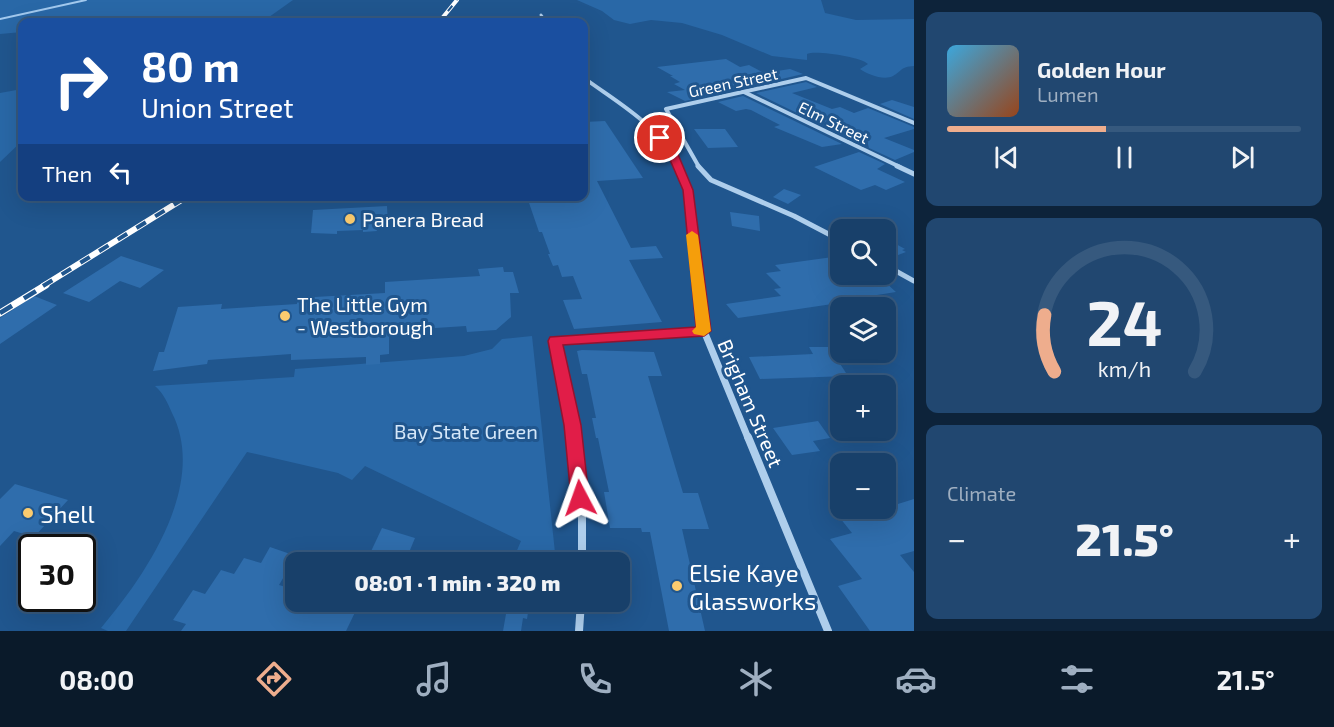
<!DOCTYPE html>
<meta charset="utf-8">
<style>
body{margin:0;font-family:"Exo 2",sans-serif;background:#214770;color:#f1f3f6;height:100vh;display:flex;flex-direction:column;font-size:22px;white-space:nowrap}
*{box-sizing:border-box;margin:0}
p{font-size:20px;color:#9fafc1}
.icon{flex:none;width:33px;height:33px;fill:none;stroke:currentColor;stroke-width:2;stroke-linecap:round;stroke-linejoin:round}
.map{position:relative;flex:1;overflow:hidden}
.details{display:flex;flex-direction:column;gap:12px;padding:12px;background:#0d233a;width:420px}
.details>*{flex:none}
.top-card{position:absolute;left:18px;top:18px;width:570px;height:183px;border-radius:12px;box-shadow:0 6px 24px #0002,0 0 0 2px #36597e;background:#1a4fa0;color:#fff;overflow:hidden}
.controls{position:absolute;left:830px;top:219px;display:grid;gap:12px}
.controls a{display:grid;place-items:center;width:66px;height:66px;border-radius:12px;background:#18406a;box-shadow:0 6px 24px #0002,0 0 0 2px #36597e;font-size:30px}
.speed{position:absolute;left:18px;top:534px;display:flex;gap:12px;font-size:30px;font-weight:700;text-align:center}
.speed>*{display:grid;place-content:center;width:78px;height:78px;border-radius:50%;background:#18406a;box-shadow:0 6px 24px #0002,0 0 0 2px #36597e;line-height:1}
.speed .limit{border:3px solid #111;border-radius:9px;background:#fff;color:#111}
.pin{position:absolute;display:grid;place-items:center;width:51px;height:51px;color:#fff;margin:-26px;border:3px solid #fff;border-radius:50%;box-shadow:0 2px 6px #0007}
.me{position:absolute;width:66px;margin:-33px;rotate:356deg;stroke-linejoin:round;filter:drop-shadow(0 0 4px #0008)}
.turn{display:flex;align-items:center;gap:21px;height:126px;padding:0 24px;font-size:27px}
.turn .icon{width:78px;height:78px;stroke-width:2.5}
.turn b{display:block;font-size:42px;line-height:51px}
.then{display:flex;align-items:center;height:57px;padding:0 24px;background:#0003;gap:12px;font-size:22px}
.big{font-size:45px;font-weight:800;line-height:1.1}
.details .tile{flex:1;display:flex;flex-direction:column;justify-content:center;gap:9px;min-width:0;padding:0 21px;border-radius:12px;background:#214770}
.details .dial{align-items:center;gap:0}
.dial svg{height:156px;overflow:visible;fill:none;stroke:#36597e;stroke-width:7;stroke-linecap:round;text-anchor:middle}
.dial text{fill:#f1f3f6;stroke:none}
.song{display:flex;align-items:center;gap:18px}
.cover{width:72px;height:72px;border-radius:9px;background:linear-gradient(135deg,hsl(200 70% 55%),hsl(20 70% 35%))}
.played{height:6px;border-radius:3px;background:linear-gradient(90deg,#eead8d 45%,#36597e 45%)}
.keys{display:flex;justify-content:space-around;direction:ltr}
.heat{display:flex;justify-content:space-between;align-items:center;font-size:33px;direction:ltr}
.trip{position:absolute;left:285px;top:552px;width:345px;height:60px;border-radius:12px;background:#18406a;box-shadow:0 6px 24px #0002,0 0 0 2px #36597e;font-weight:800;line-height:60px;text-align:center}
.tab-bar{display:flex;height:96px;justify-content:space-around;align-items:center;background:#0a1a2a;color:#9fafc1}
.tab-bar .icon{width:42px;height:42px}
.tab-bar .on{color:#eead8d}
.tab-bar b{font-size:27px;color:#f1f3f6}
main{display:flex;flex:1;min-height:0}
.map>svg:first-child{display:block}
</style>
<main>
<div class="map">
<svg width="914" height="631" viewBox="0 0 914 631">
<rect width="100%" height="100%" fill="#20568e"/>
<!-- green -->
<g fill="#2968a7">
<path d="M0,0H293L262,22H173L175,19L137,22H22V32L0,34Z"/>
<path d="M577,0H821L825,13L856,20L914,19V66C900,67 902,71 893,76C884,81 867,74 860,69L868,64C861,57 815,50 807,54V60L772,56L722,35L682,23L651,20L630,24L614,20L602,11Z"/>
<path d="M22,89V141L0,162V93Z"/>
<path d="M532,336L556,562H512L521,541L365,466L352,480L338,473L247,452L126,631H108L101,628C146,575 208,484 172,413C167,402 164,394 155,386L294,377L295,369L464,356L492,349L502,339Z"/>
</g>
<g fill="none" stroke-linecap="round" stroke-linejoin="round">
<!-- stream -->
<path stroke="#a2c9ee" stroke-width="2" d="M0,19L86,0"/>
</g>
<!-- building -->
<g fill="#2f6dac">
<path d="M726,59L740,67L749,65L764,73L790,69L803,74L685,101L667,92L685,90L674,84L680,82L670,76H673L657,67Z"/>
<path d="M806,82L817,87L792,93L832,109L840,107L854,113L868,108L914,127V129L884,138L914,150V152L895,160L869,148L867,140L857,142L756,93Z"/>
<path d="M743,96L842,144L822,147L774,127L780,125L751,110L746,109L736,111L718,102Z"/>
<path d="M892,100L914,107V119L880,104Z"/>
<path d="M605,121L643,178L597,181L631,248L656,246L663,258L629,260L662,322L574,329L563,300L582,299L573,276L562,277L558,265L553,266L548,254H550L542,232H539L527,197L588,196L584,188V122Z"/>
<path d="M694,129H725L738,147L708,148Z"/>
<path d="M859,152L885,164L877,169L905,182L886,190L875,185L861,190L814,167Z"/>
<path d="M784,189L801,195L788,204L773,197Z"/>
<path d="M387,206L388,228L376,229L377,231L363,232V230L337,231V234L311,233L313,210Z"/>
<path d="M730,212L759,216L760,231L732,226Z"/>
<path d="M885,238L905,249L902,250L906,252L885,260Z"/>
<path d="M121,256L164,270L140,288L120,281L89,302L63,293Z"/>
<path d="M840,256V274H876L896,292L877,295L879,297L738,318L726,304L781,296L774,289L781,288L766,273L781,271L775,265Z"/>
<path d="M503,267L504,272H513L519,293H510L511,317L496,330L467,332L466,326L389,331V354L380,355V364L366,365V357L291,360V354L208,360L207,364L153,371L159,352H164L178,307L222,304L221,309L297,304V298L385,293V282L480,276L478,269Z"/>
<path d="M34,296L57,305L0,344V318Z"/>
<path d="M809,347H829L848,376L760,379L749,357L813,354Z"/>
<path d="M582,350L654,352L662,376H648L683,493H698L709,529H682L705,631H669L650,532H642L641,528H610L604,492H609L598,438H596L592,418H596L587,374H582L577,351Z"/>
<path d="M818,421L830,438L813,441L820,451L792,455L773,428Z"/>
<path d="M15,484L68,500L34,537L14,531L0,546V499Z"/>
<path d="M914,499V551L900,555L914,572V631H870L838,586L862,579L830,539L852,533L832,508H885Z"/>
<path d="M382,528L415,538L405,562H366Z"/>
<path d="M270,547L296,556L279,585L296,590V602H360L346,631H181L186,624L173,620L193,590L205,594L221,570L234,574L244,558L261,563Z"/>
<path d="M501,602L529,606L527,619L523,618L521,631H503L506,614L499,613Z"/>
</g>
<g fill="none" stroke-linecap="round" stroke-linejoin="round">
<!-- street-far4 -->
<path stroke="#aeceec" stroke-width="3" d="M541,15L546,22"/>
<!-- street-far3 -->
<g stroke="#aeceec" stroke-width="4">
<path d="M584,78C618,103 661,126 678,167"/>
<path d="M744,92L900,167"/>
<path d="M699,167L666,109L806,78L914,123"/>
</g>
<!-- street-far2 -->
<g stroke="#aeceec" stroke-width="5">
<path d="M678,166L688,190L699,286"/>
<path d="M698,166L711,180L794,216L840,240"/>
<path d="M897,166L914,174"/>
<path d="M885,265L914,281"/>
</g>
<!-- street-far1 -->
<g stroke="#aeceec" stroke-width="7">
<path d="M699,285L704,331L748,438"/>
<path d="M575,438L568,395L555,341L704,331"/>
</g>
<!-- street -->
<g stroke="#aeceec" stroke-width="8">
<path d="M575,437L582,507V562"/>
<path d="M748,437L828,631"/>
<path d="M579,631L581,602"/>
</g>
<defs>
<path id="rail-far2" d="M439,22L457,0"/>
<path id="rail-far1" d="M43,286L188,196"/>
<path id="rail" d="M0,313L46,285"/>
</defs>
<!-- rail-far2 casing -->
<use href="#rail-far2" stroke="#fff" stroke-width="4"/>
<!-- rail-far1 casing -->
<use href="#rail-far1" stroke="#fff" stroke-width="6"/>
<!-- rail casing -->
<use href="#rail" stroke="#fff" stroke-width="7"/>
<!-- rail-far2 -->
<use href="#rail-far2" stroke="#20568e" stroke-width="2" stroke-dasharray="7" stroke-linecap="butt"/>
<!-- rail-far1 -->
<use href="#rail-far1" stroke="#20568e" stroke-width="4" stroke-dasharray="11" stroke-linecap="butt"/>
<!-- rail -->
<use href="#rail" stroke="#20568e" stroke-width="4.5" stroke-dasharray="14" stroke-linecap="butt"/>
</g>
<!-- route -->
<path fill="#e11d48" stroke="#92132f" stroke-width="1.5" d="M657,136H663L677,152L693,190L711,331L704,336L563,345L581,425L589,498L586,503L580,505L574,503L571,498L564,425L548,341L550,337L696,327L683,190L667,153L655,138Z"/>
<!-- slow -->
<path fill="#f59e0b" d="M692,231L698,235L711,331L704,336L694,334L692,331L696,327L686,235Z"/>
<!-- markers -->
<g fill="#facb6f" stroke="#20568e" stroke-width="2">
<circle cx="350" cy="219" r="6"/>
<circle cx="285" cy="316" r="6"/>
<circle cx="28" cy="513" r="6"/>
<circle cx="677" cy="586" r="6"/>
</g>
<g text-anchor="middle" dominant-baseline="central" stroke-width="6" stroke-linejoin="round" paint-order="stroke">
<!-- far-street labels -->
<g font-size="16" fill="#fff" stroke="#20568e">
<text transform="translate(733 82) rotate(-12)">Green Street</text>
<text transform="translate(834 122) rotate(26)">Elm Street</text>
</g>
<!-- poi labels -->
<g font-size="20" fill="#fff" stroke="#20568e" text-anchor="start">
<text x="362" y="219">Panera Bread</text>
<text x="297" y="304">The Little Gym<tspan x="297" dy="23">- Westborough</tspan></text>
</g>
<!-- street labels -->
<g font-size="20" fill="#fff" stroke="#20568e">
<text transform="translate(751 403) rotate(67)">Brigham Street</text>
</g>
<!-- park labels -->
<g font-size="20" fill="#d4e7f9" stroke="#20568e">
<text x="466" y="431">Bay State Green</text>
</g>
<!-- near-poi labels -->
<g font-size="24" fill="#fff" stroke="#20568e" text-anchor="start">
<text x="40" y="513">Shell</text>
<text x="689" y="572">Elsie Kaye<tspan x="689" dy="28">Glassworks</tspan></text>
</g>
</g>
</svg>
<div class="controls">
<a><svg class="icon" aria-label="search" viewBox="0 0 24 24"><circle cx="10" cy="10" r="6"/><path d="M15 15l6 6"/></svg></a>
<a><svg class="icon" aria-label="layers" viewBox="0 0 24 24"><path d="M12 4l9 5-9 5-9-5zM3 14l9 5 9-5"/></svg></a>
<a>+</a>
<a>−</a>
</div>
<div class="speed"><div class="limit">30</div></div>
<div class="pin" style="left:660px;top:138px;background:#d93025"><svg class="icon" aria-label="arrive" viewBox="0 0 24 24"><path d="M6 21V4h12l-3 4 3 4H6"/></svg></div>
<svg class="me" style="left:580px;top:498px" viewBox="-20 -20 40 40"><path d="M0-17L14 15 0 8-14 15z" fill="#e11d48" stroke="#fff" stroke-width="4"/></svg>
<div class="trip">08:01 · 1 min · 320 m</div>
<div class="top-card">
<div class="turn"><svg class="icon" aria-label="right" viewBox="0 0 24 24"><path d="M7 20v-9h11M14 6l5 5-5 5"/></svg><div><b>80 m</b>Union Street</div></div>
<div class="then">Then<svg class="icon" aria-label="left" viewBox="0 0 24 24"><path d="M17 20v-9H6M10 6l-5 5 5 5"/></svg></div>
</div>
</div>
<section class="details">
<div class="tile">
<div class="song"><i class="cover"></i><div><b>Golden Hour</b><p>Lumen</p></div></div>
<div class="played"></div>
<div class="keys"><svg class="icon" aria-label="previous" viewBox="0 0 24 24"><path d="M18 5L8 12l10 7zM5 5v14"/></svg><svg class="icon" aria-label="pause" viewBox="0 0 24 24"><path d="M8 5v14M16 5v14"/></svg><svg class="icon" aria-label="next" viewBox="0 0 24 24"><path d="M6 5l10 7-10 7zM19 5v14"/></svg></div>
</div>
<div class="tile dial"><svg viewBox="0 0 100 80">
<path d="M14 69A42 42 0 1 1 86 69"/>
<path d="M14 69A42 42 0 0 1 9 40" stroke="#eead8d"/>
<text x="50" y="56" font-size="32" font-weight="700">24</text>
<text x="50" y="72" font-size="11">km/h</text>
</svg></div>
<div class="tile"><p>Climate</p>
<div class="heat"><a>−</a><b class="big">21.5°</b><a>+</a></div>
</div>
</section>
</main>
<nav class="tab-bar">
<b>08:00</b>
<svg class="icon on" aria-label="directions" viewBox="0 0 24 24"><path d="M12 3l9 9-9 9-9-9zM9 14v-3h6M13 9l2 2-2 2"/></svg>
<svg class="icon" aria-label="music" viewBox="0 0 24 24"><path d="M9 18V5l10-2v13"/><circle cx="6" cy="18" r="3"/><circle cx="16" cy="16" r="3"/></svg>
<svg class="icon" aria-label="phone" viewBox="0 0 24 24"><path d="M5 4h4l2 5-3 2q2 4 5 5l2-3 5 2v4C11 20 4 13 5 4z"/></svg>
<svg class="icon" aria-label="climate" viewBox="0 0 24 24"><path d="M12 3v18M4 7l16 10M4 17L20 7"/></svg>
<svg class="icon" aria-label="car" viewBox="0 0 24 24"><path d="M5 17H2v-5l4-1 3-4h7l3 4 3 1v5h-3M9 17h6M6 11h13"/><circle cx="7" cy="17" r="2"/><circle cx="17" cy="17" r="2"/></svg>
<svg class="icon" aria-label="filters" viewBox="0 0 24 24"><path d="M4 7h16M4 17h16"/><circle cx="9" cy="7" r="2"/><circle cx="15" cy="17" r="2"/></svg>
<b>21.5°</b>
</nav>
